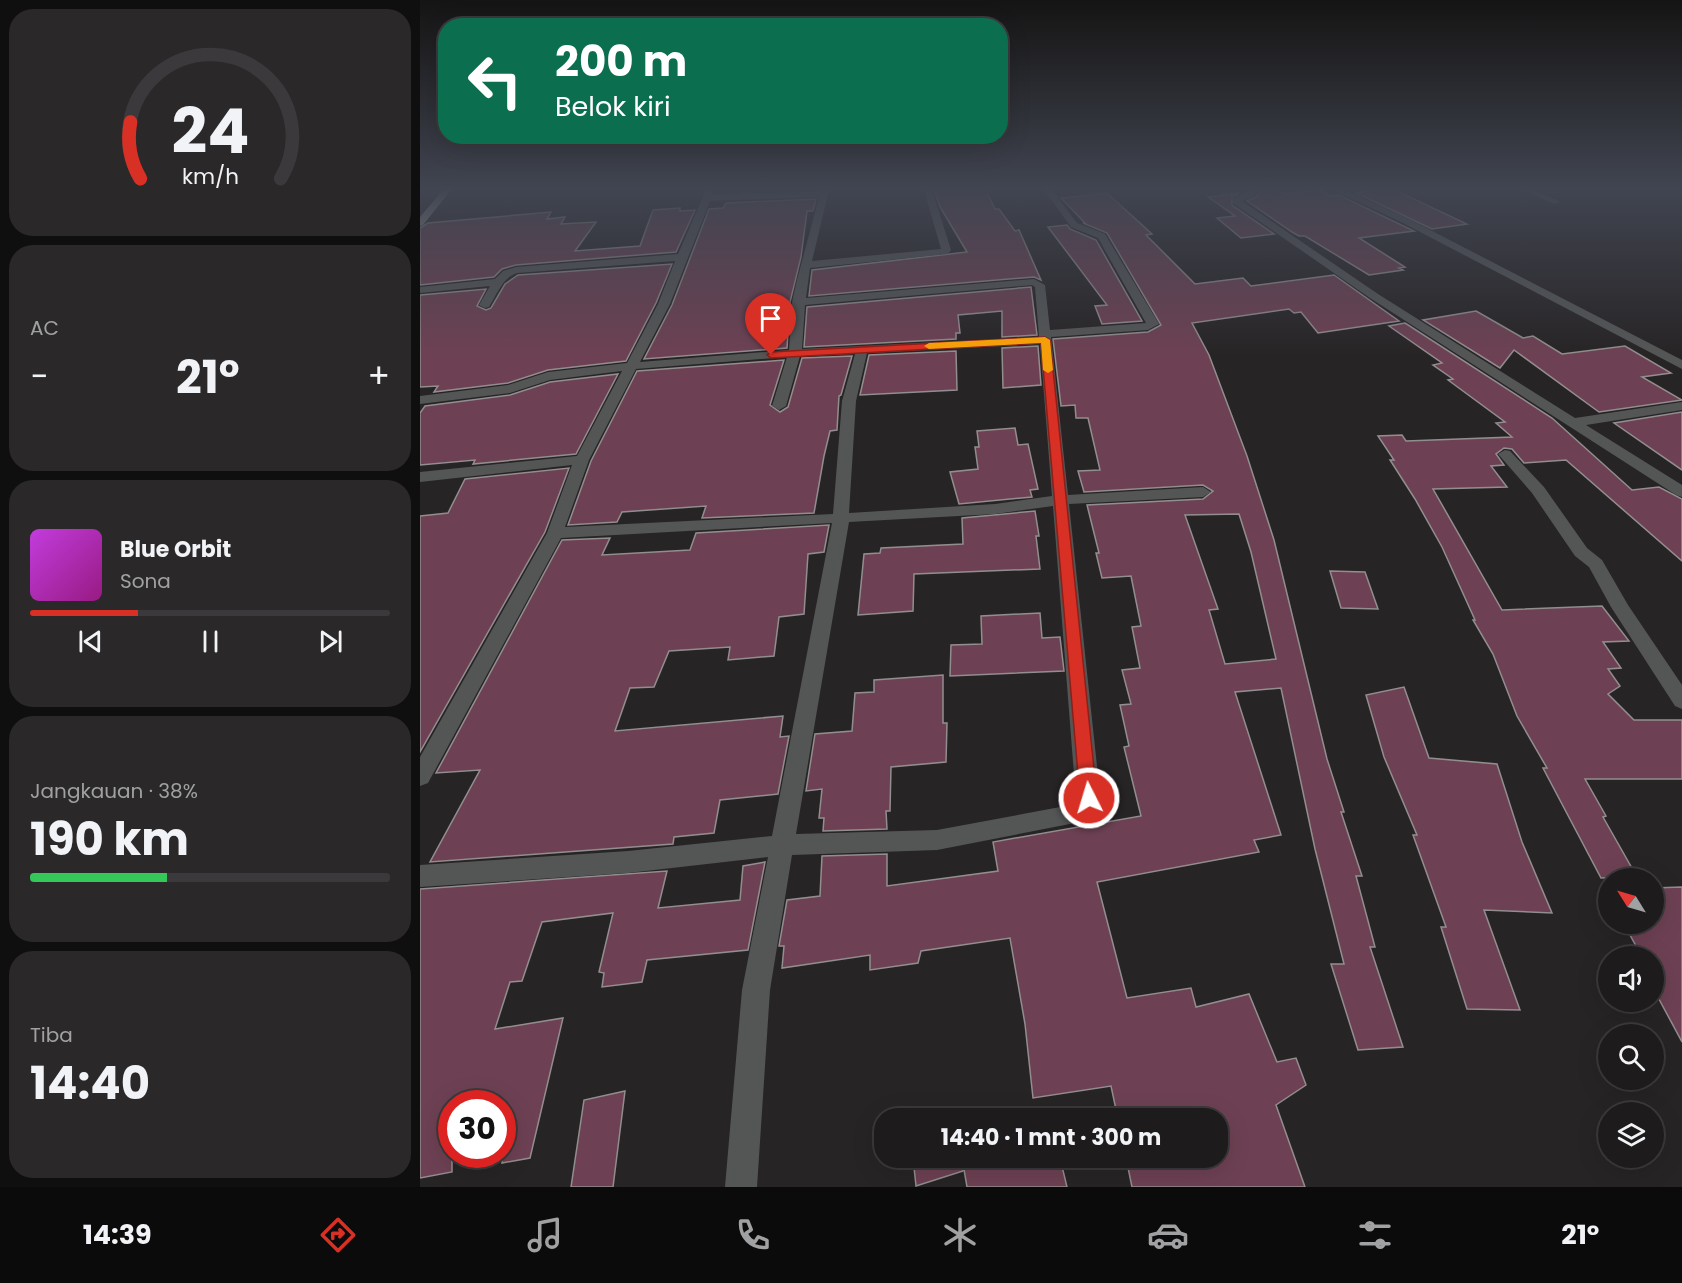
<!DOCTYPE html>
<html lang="id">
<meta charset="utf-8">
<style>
body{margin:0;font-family:Poppins,sans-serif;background:#2a2829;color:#f1f3f6;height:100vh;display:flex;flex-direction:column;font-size:22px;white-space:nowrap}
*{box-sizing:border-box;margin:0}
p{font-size:20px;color:#a0a1a3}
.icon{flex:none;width:33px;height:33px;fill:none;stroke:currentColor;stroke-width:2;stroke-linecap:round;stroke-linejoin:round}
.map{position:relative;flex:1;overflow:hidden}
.panel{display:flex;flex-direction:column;gap:9px;padding:9px;background:#100f0f;width:420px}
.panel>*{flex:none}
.guide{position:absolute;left:18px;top:18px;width:570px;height:126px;border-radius:24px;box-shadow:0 6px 24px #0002,0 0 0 2px #3b393b;background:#0b6e4f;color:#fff;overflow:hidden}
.needle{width:39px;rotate:307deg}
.buttons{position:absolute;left:1178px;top:868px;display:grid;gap:12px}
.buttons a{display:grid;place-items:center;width:66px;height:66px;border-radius:50%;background:#1d1b1c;box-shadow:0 6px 24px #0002,0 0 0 2px #3b393b;font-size:30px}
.speed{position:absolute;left:18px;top:1090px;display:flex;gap:12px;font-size:30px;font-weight:700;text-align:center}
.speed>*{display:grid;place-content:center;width:78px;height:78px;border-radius:50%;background:#1d1b1c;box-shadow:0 6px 24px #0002,0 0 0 2px #3b393b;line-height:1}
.speed .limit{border:9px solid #d22;background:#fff;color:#111}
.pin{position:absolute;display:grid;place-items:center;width:51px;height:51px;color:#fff;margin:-62px -26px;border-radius:50% 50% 50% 0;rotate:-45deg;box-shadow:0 0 6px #0007}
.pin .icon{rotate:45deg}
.me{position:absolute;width:66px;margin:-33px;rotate:355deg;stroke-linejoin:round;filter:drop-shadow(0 0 4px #0008)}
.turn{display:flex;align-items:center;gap:21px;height:126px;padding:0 18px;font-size:27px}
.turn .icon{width:78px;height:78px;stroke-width:2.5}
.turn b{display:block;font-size:42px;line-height:51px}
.big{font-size:45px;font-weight:700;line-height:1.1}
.panel .widget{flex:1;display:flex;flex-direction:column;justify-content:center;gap:9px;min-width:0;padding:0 21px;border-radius:24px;background:#2a2829}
.panel .dial{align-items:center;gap:0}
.dial svg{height:156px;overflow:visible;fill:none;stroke:#3b393b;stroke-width:7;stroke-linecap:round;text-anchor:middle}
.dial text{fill:#f1f3f6;stroke:none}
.song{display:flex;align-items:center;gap:18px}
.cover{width:72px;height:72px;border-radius:9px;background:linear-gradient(135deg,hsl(290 70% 55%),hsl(310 70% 35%))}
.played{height:6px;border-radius:3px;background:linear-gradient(90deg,#d93025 30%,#3b393b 30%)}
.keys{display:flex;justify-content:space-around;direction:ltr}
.heat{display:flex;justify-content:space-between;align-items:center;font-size:33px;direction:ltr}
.charge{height:9px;border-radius:4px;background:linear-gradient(90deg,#34c759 38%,#3b393b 0)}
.trip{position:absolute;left:454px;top:1108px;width:354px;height:60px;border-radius:24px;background:#1d1b1c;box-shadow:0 6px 24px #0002,0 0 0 2px #3b393b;font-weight:700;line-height:60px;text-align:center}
.dock{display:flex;height:96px;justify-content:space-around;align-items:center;background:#0c0b0b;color:#a0a1a3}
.dock .icon{width:42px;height:42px}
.dock .active{color:#d93025}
.dock b{font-size:27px;color:#f1f3f6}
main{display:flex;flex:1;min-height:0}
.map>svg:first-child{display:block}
</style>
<main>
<section class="panel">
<div class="widget dial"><svg viewBox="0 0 100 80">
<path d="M14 69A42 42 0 1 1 86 69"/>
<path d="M14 69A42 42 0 0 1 9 40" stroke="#d93025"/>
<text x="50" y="56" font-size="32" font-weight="700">24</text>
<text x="50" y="72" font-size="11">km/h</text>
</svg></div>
<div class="widget"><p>AC</p>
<div class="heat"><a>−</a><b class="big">21°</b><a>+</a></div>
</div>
<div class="widget">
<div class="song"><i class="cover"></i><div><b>Blue Orbit</b><p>Sona</p></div></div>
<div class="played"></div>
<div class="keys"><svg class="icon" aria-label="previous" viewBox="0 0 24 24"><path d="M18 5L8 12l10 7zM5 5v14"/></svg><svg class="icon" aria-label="pause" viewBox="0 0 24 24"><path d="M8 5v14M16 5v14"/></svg><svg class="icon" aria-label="next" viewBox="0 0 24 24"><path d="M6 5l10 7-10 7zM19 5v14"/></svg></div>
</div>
<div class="widget"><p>Jangkauan · 38%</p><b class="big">190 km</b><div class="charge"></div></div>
<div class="widget"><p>Tiba</p><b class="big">14:40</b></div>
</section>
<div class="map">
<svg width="1262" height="1187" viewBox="0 0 1262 1187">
<rect width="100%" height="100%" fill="#272425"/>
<!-- building -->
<g fill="#6d4153" stroke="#928e8f" stroke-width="1.5" fill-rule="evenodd">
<path d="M514,190H566L575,209H579L595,231L599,230L621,280L614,277L389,296L392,270L547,252L520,207Z"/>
<path d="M840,190H857L864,194L899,190L910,196L919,195L994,231L939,238L985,267L979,268L983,270L949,275L885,236H879L872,232L827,201L836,197Z"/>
<path d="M957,190H975L1047,224L1012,229L936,193Z"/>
<path d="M687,193L732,234L726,235L775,284L823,278L831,286L914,275L979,321L898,333L881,312L874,313L869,309L772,323L789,355L827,456L854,540L907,759L924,812H921L942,876H936L955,947H950L983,1047L938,1050L911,964H924L895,849L861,688L815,692L861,835L834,840L839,852L677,882L707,998L771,988L776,1007L829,994L857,1062L876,1058L886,1085L856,1105L885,1187H712L706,1158H798V1119H698L691,1086L613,1098L605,1024L590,938L501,951L498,963L450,970V955L362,968L364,946H359L367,900L400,896L402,856L467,854V886L578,871L573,842L721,816L704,747L709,746L700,705L711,704L702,670L720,668L712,627L721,626L711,576L682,578L676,553H679L667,505L783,499L793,491L783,485L664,492L658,471L680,470L668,418H656L655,405L641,406L633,339L728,332L741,325L687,233L663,223H665L641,198ZM819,514L831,552L856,659L805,664L789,610L798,609L765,515Z"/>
<path d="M819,193L812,197V205L854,234L821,238L797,218L815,216L788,197Z"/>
<path d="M396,199L393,211H387L381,257L370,302L367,348L224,359L252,305L289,209L303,208L306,203Z"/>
<path d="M260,208V211L275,210L256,252L96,265L82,269L74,277L0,285V228L8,223L131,212L127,219L145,217L141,224L176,222L155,251L220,246L233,210Z"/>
<path d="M647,225L650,229L676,240L722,321L682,324L675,306L687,305L628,227Z"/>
<path d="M252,264L236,303L206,361L128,370L88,383L14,392L18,386L0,387V295L66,289L57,306L66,310L71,308L85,284L98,275Z"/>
<path d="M611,287L617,335L582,337V311L538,315L540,333H536V339L384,347L387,307Z"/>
<path d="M1056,311L1103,338L1113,336L1142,354L1205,346L1251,373L1222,377L1262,400L1179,412L1094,350L1080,368L1003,320Z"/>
<path d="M985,323L1132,418L1212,490L1239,487L1262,499V561L1146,460L1104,463L1092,449L1084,448L1076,454L1084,465L1071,466L1087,487L1013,489L1082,610L1182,606L1209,641L1183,642L1201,668L1188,669L1200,686L1188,694L1214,720H1262V779H1165L1186,816L1183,817L1217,877L1181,878L1123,768H1127L1097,716L1073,654L1053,620H1055L1022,547L995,499L970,460H974L958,436L982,435L986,441L1092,437L1076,423L1085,422L1028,380L1033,379L1013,365L1022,363L969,326Z"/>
<path d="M618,346L621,385L583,388L582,348Z"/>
<path d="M536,351L537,390L440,395L449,355Z"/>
<path d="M432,356L421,395L419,396L417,430L410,431L404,456L394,513L282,518L286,506L202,512L197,522L148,525L171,461L217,371L364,360L350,405L360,412L368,407L382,358Z"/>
<path d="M198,374L156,454L53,464L55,460L0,465V413L5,406L90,395L130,382Z"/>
<path d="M1262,412V470L1194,423Z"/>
<path d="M595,428L598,445L608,444L618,489L610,490L612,497L539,504L530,472L558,469L555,447H559L557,431Z"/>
<path d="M149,468L125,532L0,752V516L28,513L45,479Z"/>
<path d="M615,511L619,536H616L620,569L494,574L493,611L438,615L444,554L460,553L461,548L543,544L542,518Z"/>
<path d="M409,525L404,552L388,554L384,614L359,617L354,656L308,660L310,647L249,651L234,687L210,688L195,731L363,716L360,737L369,736L358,794L300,800L294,833L254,837L253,844L10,862L60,770L16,773L142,540L190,538L182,555L270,550L276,533Z"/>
<path d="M910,571L945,572L958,609L921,608Z"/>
<path d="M620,613L622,638L640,637L644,671L530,676L531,645L562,644L561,616Z"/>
<path d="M523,675V723H527L526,762L471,767L470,811H466L467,829L403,831L404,818H399L402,789L386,791L395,734L432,731L435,693L454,692V680Z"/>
<path d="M984,687L1009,758L1077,764L1102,842L1132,913L1064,910L1100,1010L1047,1009L1021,927H1026L993,835H997L964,757L946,695Z"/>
<path d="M345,862L328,950L227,960L222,982L182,987L184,973L179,972L193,913L122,922L102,981L90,982L75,1029L143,1018L110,1158L82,1163V1104H32V1172L0,1178V889L247,871L238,908L320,900L323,866Z"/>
<path d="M1262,887V1042L1233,988V957H1222L1204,924H1233V888Z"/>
<path d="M205,1091L193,1187H151L164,1100Z"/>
<path d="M493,1158H541L543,1171L496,1186Z"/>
<path d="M542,1158H640L647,1187H547Z"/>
</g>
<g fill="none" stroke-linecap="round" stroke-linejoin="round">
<!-- minor -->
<g fill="#545656" fill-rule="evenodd">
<path d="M286,190H294L292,195L409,190L392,261L521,249L504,190H512L531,250L528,254L390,268L386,298L614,279L625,285L630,330L726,323L678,238L651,227L624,190H632L657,223L685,234L739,324L728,330L631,337L648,495L783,487L791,492L783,497L649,504L680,794L675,811L665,821L517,850L372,855L350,990L337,1187H305L322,990L348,857L208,873L0,887V865L208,851L352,836L412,523L141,538L8,783L0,786V757L127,533L152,465L0,482V472L157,456L202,371L130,380L90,393L0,404V396L88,385L128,372L207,363L238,304L255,261L97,273C82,278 77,295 69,307L65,308L59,305L70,286L0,293V287L75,279L83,271L96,267L258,254ZM399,197L377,280L372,302L369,350L220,362L250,304L290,201ZM612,285L615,287L619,337L382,349L385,305ZM620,344L632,496L575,504L429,513L436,401L447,353ZM435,354L422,401L413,514L145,527L169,460L216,369L367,357L352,406L359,410L366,406L380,356ZM633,506L656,800L651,805L517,830L376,834L429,522L575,514Z"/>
<path d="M830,190H838L834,196L822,201L958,294L1155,418L1262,402V410L1166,425L1262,485V497L1256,495L950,298L813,203V199Z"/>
<path d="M914,190H925L989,219L1262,360V369L983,223Z"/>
<path d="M1103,190H1114L1141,202L1134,204Z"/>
<path d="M1085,450L1090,451L1124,487L1167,548L1182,560L1208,605L1262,685V709L1255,706L1191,607L1169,567L1155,556L1112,493L1078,454Z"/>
</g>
<!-- highway -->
<path fill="#959998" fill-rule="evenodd" d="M23,190H31L3,225L0,226V217Z"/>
</g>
<!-- sky -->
<linearGradient id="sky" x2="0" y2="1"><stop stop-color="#151414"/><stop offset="0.53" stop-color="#414551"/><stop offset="1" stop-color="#414551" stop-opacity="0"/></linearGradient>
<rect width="1262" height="356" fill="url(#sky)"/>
<!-- route -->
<path fill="#d93025" stroke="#8d1f18" stroke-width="1.5" d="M625,337L630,340L677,798L675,803L669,805L663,803L660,798L621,343L351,358L347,355L351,352Z"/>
<!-- slow -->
<path fill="#f59e0b" d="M625,337L630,340L633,370L628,373L623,370L621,343L509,349L504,346L509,343Z"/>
</svg>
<div class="buttons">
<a><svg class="needle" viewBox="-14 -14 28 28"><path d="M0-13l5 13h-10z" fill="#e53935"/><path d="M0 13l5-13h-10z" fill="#a0a1a3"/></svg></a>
<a><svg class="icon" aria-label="sound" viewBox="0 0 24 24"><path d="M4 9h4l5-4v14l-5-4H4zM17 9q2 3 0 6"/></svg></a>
<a><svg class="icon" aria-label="search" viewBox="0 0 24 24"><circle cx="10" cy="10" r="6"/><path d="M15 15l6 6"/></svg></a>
<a><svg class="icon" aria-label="layers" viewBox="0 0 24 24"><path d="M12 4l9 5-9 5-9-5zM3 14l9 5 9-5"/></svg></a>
</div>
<div class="speed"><div class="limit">30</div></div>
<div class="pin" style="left:351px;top:355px;background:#d93025"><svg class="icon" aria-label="arrive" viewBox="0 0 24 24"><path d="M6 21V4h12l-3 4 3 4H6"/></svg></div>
<svg class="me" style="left:669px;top:798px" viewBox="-20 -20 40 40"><circle r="17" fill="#d93025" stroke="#fff" stroke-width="3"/><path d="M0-11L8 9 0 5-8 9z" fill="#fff"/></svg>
<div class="trip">14:40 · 1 mnt · 300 m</div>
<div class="guide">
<div class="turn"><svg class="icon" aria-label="left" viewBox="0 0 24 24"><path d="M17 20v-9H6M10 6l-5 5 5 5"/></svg><div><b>200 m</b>Belok kiri</div></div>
</div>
</div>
</main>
<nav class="dock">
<b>14:39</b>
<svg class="icon active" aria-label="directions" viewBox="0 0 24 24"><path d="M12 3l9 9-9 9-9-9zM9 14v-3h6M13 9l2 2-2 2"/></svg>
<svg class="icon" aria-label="music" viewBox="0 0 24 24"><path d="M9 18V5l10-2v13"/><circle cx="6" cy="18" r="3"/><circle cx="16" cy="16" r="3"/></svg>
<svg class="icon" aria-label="phone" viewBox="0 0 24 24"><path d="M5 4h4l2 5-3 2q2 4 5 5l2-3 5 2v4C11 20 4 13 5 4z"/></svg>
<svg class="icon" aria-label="climate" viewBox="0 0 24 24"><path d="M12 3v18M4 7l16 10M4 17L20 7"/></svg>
<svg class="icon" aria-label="car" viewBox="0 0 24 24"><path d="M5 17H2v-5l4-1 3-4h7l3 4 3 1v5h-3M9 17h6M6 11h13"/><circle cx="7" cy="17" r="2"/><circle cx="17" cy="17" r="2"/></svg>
<svg class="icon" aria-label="filters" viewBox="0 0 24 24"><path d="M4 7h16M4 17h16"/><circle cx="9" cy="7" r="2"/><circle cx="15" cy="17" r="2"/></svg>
<b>21°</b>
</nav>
